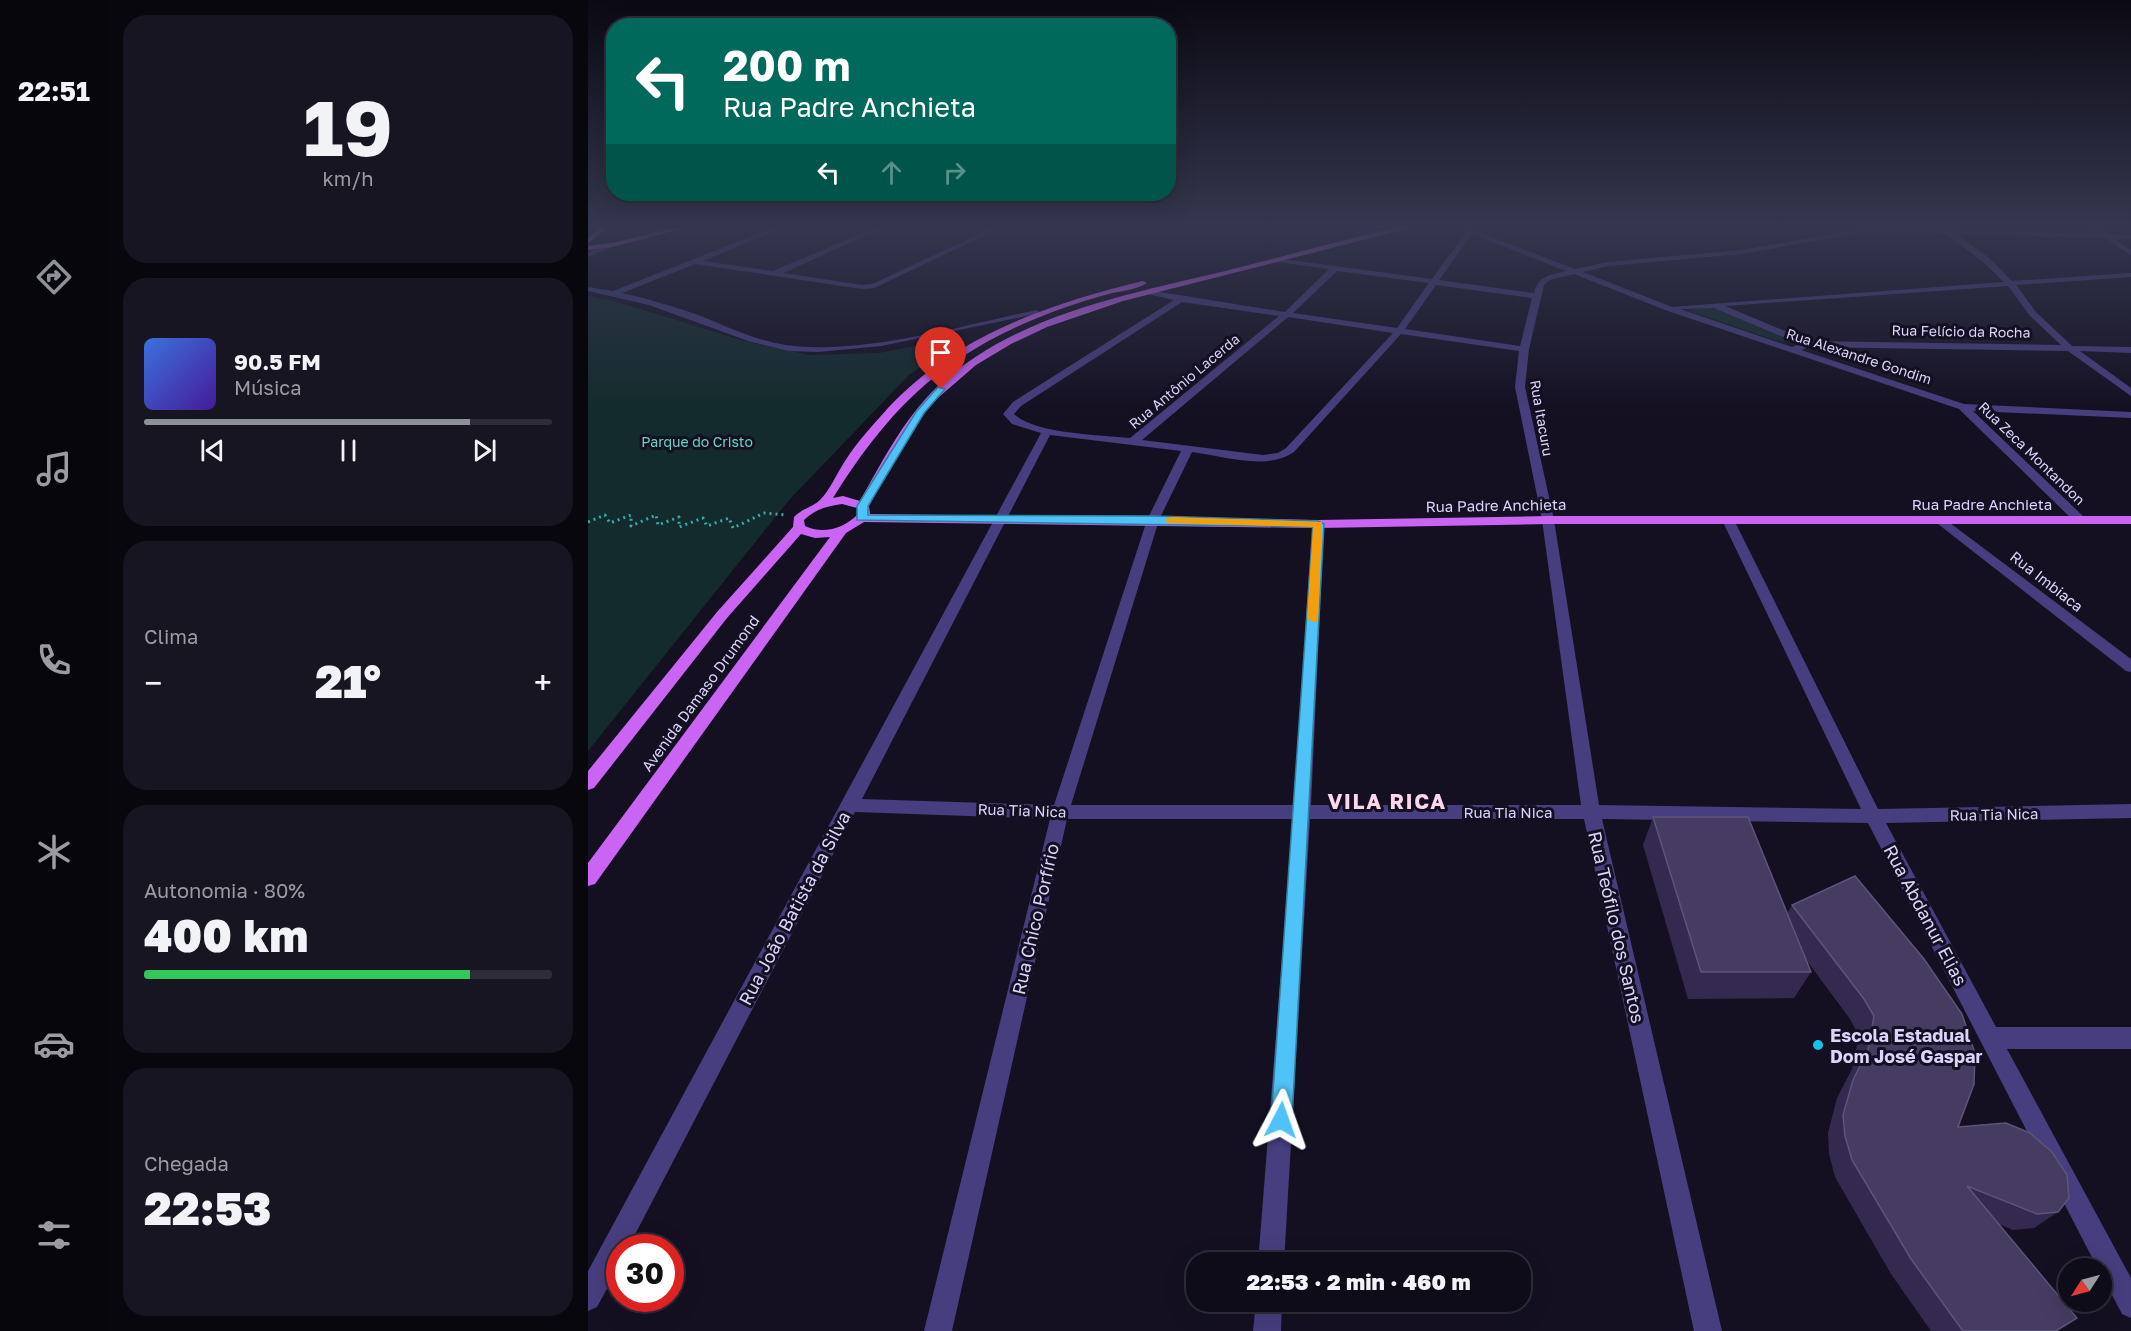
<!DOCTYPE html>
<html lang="pt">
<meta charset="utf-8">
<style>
body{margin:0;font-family:"Golos Text",sans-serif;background:#181523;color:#f1f3f6;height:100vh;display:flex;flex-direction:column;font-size:22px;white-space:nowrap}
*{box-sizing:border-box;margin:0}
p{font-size:20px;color:#9b9ba2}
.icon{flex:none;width:33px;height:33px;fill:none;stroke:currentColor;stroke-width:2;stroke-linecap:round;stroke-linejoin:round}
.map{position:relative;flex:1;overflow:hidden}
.panel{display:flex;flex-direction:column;gap:15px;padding:15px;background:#08070e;width:480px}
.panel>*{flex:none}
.hud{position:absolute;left:18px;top:18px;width:570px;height:183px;border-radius:24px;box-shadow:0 6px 24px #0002,0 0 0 2px #2f2c39;background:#00695c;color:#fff;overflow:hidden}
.needle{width:39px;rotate:234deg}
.buttons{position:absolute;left:1470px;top:1258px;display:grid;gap:12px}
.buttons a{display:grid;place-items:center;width:54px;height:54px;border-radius:50%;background:#0f0c1a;box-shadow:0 6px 24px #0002,0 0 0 2px #2f2c39;font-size:30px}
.speed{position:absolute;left:18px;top:1234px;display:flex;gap:12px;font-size:30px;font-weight:700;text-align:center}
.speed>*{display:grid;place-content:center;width:78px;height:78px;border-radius:50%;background:#0f0c1a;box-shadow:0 6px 24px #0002,0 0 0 2px #2f2c39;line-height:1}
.speed .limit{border:9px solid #d22;background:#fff;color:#111}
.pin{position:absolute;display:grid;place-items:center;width:51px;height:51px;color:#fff;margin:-62px -26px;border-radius:50% 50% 50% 0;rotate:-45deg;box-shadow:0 0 6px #0007}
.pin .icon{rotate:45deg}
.me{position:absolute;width:66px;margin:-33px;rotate:4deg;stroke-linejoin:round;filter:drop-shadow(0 0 4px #0008)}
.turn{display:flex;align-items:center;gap:21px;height:126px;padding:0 18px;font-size:27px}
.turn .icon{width:78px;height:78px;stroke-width:2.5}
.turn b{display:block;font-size:42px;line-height:51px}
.lanes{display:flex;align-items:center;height:57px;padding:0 18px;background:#0003;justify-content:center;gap:30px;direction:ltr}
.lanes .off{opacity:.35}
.big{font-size:45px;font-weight:800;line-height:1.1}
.panel .tile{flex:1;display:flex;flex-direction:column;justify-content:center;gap:9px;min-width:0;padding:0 21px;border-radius:24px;background:#181523}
.panel .dial{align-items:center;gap:0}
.dial b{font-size:78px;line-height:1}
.song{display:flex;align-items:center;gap:18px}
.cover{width:72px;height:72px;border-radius:9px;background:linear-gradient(135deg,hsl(220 70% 55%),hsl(260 70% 35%))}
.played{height:6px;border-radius:3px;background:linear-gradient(90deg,#8c9099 80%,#2f2c39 80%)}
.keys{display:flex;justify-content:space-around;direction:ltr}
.heat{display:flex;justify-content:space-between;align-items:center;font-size:33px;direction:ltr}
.charge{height:9px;border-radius:4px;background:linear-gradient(90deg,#34c759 80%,#2f2c39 0)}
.trip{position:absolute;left:598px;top:1252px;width:345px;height:60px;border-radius:24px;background:#0f0c1a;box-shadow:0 6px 24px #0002,0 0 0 2px #2f2c39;font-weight:800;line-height:60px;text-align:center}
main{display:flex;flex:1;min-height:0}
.menu{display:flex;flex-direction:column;width:108px;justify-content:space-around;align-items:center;background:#06050a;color:#9b9ba2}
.menu .icon{width:42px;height:42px}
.menu .active{color:#8c9099}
.menu b{font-size:27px;color:#f1f3f6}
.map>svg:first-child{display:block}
</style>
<main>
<nav class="menu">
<b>22:51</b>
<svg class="icon active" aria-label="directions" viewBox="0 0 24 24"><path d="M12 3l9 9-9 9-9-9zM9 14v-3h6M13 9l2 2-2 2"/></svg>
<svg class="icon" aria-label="music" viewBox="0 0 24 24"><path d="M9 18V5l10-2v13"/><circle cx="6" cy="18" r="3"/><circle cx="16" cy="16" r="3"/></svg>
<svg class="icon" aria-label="phone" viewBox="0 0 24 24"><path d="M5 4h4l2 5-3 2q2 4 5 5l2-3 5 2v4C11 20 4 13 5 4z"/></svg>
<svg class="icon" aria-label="climate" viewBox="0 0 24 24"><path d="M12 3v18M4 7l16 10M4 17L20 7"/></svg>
<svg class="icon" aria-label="car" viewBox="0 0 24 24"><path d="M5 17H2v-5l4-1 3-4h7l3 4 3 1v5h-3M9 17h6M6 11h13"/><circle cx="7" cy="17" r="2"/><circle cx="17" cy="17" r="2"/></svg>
<svg class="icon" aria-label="filters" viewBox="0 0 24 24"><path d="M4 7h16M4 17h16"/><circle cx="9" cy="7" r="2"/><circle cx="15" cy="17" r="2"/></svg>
</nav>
<section class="panel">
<div class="tile dial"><b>19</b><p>km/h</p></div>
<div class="tile">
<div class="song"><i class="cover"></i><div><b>90.5 FM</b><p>Música</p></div></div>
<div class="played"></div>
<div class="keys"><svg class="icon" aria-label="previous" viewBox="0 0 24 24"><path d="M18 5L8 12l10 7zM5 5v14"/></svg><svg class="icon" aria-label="pause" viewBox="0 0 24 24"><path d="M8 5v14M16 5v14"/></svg><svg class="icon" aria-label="next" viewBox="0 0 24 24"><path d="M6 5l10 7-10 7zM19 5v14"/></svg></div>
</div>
<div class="tile"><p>Clima</p>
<div class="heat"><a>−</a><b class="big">21°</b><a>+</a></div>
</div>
<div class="tile"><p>Autonomia · 80%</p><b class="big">400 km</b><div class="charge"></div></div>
<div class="tile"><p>Chegada</p><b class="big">22:53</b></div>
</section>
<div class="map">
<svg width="1543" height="1331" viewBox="0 0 1543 1331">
<rect width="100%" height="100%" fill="#141022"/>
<!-- green -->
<g fill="#132b2c">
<path d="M0,296L26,301L153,340L221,355L290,353L377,337L321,375L201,500L0,751Z"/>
<path d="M1125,307L1204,340L1209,343L1189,341L1098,310Z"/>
</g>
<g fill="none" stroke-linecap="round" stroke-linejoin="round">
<!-- path -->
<path stroke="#38aaac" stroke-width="3" stroke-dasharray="2 4" stroke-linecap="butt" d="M0,522L17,515L22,523L43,515V526L68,515L70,525L91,517V527L115,518L119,526L141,518L145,528L176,513L198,515"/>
<!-- minor -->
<g fill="#463e7e" fill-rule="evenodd">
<path d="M192,225H201L115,261L185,271L293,225H302L195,273L274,285L284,284L411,225H419L286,288L274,289L107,264L34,293C61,299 88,307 113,316C137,326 161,337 187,343C263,359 372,326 449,310L453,313L293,346L230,352L201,351L160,341L61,305L0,291V287L25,291Z"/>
<path d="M863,225H872L987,269L1020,262L1153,250L1280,228L1354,230L1357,228L1362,230L1510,234L1498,225H1506L1520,234L1543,235V239H1526L1543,250V255L1516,238L1368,234L1400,257L1424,281L1543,273V277L1428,285L1448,312L1484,346L1543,347V353L1492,351L1543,388V396L1480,351L1221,347L1213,350L1376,404L1543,412V418L1385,411L1496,517V523H1488L1371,409L1077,310L986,274L962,280L956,285L941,349L937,387L966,520L1011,805L1273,809L1134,520L1140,516L1146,520L1290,809L1543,804V818L1298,823L1408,1027H1543V1049H1419L1543,1278V1318L1534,1314L1514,1276V1269H1510L1280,823L1014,819L1134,1331H1106L996,819H722L696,1263H670L705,819H479L364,1331H336L462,819L267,812L40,1248H32V1265L9,1307L0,1311V1271L453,433L424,424L415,414L425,402L586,300L560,294V290L697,312L741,269L690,262L687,258L844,279L878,232ZM1280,232L1358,234L1394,261L1416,282L1084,307L995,272L1020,266L1153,254ZM884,234L978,271C962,275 950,276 946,293L851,280ZM749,271L841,283L809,328L705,313ZM848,285L944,298L932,346L817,329ZM1420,286L1442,316L1473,345L1221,341L1137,306ZM594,302L691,316L542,438C513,435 446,434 426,414L433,406ZM1126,308L1212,344L1204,347L1092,309ZM700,317L805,333L698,448L690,453L675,455L554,440ZM813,334L931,351L927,387L954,520L993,805H723L736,524L730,520L724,524L706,805H483L571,520L604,452C635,456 679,471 706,452ZM462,435L593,451L559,520L466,805L274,799Z"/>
<path d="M21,243L28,245L0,257V252Z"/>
<path d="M1354,517L1543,659V672L1538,671L1350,524V518Z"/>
<path d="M668,1302H694L693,1331H665Z"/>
</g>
<!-- major -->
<g fill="#c964f3" fill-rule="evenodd">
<path d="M17,225H24L0,243V238Z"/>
<path d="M98,225H109L24,247L0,250V246L24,243Z"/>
<path d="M821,225H834L535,301L459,327L423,344L388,365L344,403L315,444L281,506L282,514L730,520L960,516H1543V524H960L730,528L276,522L258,533L7,884L0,886V863L242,537L227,538L213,534L139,618L6,788L0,790V771L129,612L205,527L206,517C213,509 225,507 232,500C242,490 249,473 257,461C269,442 285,425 300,408C368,335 461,304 555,281L559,283C550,289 535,291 524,293C505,298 486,304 467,311C361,351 305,402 245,498L255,496L272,501C294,462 315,420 348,388C429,312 545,294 649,268C706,254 763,237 821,225ZM254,504L269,508L270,514C257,528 235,535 217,526L216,520C227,509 240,506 254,504Z"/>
</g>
</g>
<!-- wall -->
<path fill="#342a4f" d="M1065,817L1199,914L1204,905L1267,876L1370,1127L1470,1212L1446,1228L1425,1230L1411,1224L1468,1331H1343L1303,1274L1247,1177L1241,1154L1240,1133L1249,1098L1264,1069L1271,1036L1262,1019L1219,961L1223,972L1206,998L1100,999L1055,845Z"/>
<!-- building -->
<g fill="#463c62" stroke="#5d547a" stroke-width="1.5">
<path d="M1065,817H1160L1223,972H1113Z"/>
<path d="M1267,876L1336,959L1374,1014L1387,1053L1386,1084L1370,1127L1418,1123L1442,1133L1464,1152L1479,1175L1481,1198L1470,1212L1449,1214L1379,1186L1489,1318L1468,1331H1375L1323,1259L1264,1160L1257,1136L1255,1115L1265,1080L1280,1050L1286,1016L1276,999L1204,905Z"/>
</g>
<!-- sky -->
<linearGradient id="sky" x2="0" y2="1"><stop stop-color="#0b0913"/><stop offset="0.55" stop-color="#34374f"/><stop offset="1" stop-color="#34374f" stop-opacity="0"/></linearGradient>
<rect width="1543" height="411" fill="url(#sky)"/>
<!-- route -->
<path fill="#4fc3f7" stroke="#337fa1" stroke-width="1.5" d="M350,387L357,389L336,413L280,506V515L565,516L730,521L736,524L704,1120L701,1128L693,1131L686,1128L683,1120L725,527L269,520V506L328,412Z"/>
<!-- slow -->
<path fill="#f59e0b" d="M583,517L734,522L730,621L725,622L719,618L725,527L579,523L577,520Z"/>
<!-- markers -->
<circle fill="#11c4eb" stroke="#141022" stroke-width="2" cx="1230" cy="1045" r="6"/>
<g text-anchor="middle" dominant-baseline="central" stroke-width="6" stroke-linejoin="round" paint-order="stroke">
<!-- far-street labels -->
<g font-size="14" fill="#dcd4fc" stroke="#141022">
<text transform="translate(1373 331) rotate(1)">Rua Felício da Rocha</text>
<text transform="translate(1271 356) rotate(18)">Rua Alexandre Gondim</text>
<text transform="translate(596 381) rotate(-40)">Rua Antônio Lacerda</text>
<text transform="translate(954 418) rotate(80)">Rua Itacuru</text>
<text transform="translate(1444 453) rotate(44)">Rua Zeca Montandon</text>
</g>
<!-- far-park labels -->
<g font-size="14" fill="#66d6c3" stroke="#141022">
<text x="109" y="441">Parque do Cristo</text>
</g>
<!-- street labels -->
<g font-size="15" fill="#dcd4fc" stroke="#141022">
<text x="1394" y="504">Rua Padre Anchieta</text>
<text transform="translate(908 505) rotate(-1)">Rua Padre Anchieta</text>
<text transform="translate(1459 581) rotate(38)">Rua Imbiaca</text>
<text transform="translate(112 693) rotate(-54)">Avenida Damaso Drumond</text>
<text transform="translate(434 810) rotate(2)">Rua Tia Nica</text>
<text x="920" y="812">Rua Tia Nica</text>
<text transform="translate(1406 814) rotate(-1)">Rua Tia Nica</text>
</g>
<!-- near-street labels -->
<g font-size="18" fill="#dcd4fc" stroke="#141022">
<text transform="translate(206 908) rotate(-62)">Rua João Batista da Silva</text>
<text transform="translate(1338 915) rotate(62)">Rua Abdanur Elias</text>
<text transform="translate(447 919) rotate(-77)">Rua Chico Porfírio</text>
<text transform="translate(1029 927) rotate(77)">Rua Teófilo dos Santos</text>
</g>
<!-- near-poi labels -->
<g font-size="18" font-weight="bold" fill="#dcd4fc" stroke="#141022" text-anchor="start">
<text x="1242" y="1035">Escola Estadual<tspan x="1242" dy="21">Dom José Gaspar</tspan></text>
</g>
<!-- district labels -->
<g font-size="21" font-weight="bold" letter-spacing="1.5" fill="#fcd6eb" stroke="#141022">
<text x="799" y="801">VILA RICA</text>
</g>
</g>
</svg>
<div class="buttons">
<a><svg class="needle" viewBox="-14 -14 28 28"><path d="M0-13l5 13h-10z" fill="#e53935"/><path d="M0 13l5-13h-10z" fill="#9b9ba2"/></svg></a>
</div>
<div class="speed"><div class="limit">30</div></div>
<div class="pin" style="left:353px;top:389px;background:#d93025"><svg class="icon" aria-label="arrive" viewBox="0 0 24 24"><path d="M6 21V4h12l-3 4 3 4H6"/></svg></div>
<svg class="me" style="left:693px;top:1120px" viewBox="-20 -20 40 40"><path d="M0-17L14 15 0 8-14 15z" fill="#4fc3f7" stroke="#fff" stroke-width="4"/></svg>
<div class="trip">22:53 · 2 min · 460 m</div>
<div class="hud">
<div class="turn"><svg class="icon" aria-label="left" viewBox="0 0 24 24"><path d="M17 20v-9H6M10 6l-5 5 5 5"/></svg><div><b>200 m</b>Rua Padre Anchieta</div></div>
<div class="lanes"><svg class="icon" aria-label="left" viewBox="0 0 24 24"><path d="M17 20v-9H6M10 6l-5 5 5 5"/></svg><svg class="icon off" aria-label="ahead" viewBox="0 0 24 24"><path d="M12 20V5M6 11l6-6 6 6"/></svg><svg class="icon off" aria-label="right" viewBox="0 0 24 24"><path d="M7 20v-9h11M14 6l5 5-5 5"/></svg></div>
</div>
</div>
</main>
